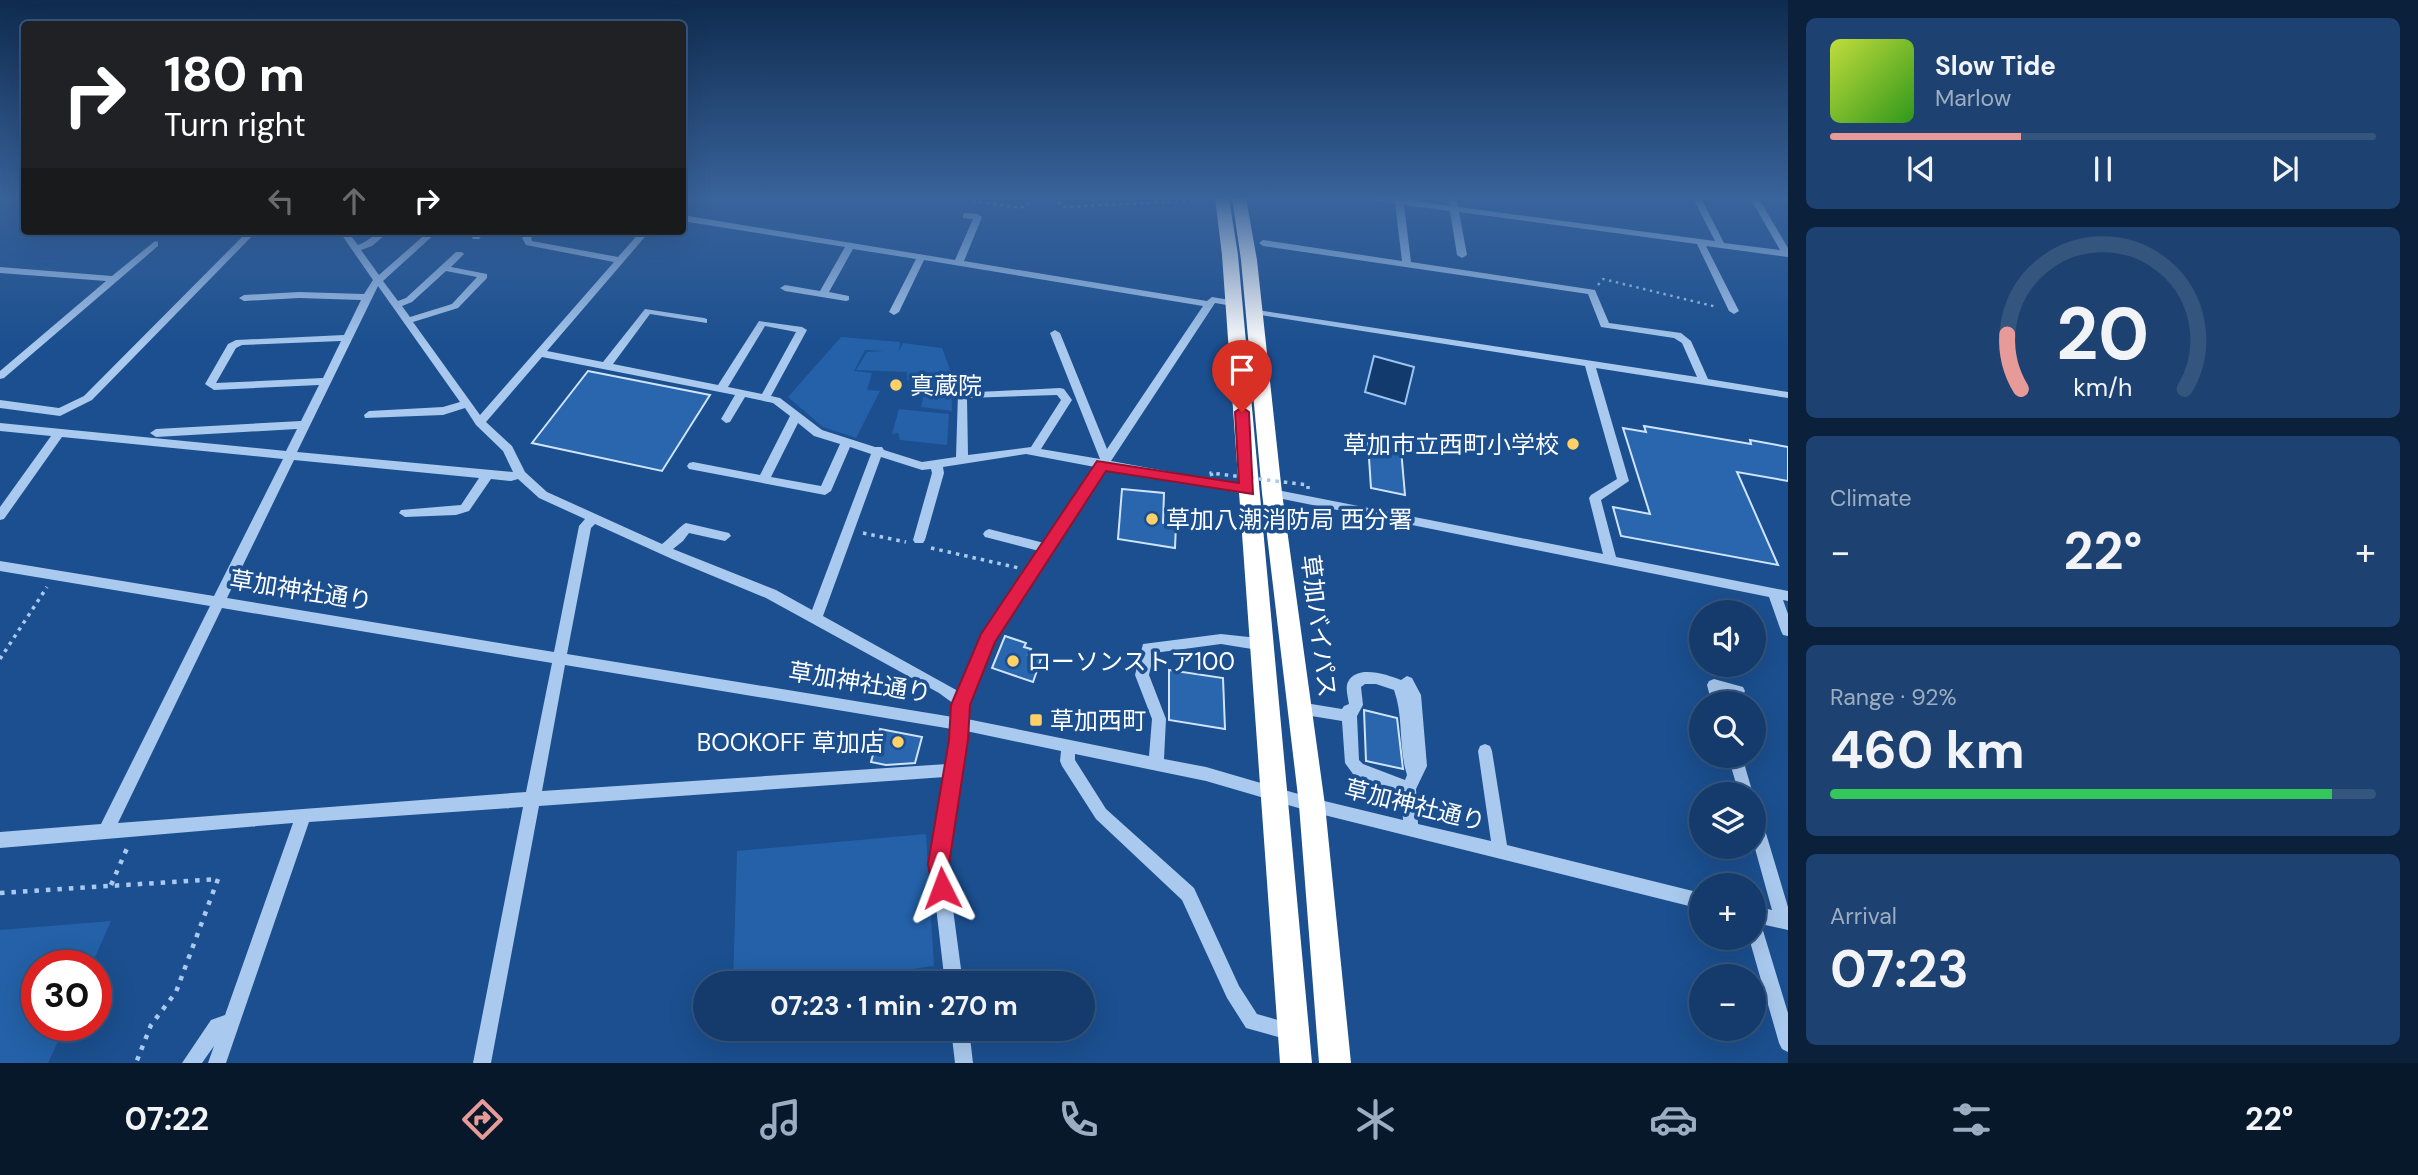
<!DOCTYPE html>
<meta charset="utf-8">
<style>
body{margin:0;font-family:"DM Sans","Noto Sans JP",sans-serif;background:#1d4271;color:#f1f3f6;height:100vh;display:flex;flex-direction:column;font-size:26px;white-space:nowrap}
*{box-sizing:border-box;margin:0}
p{font-size:23px;color:#9dadc1}
.icon{flex:none;width:38px;height:38px;fill:none;stroke:currentColor;stroke-width:2;stroke-linecap:round;stroke-linejoin:round}
.map{position:relative;flex:1;overflow:hidden}
.details{display:flex;flex-direction:column;gap:18px;padding:18px;background:#0b203b;width:630px}
.details>*{flex:none}
.banner{position:absolute;left:21px;top:21px;width:665px;height:214px;border-radius:7px;box-shadow:0 7px 28px #0002,0 0 0 2px #33557e;background:#202124;color:#fff;overflow:hidden}
.controls{position:absolute;left:1689px;top:600px;display:grid;gap:14px}
.controls a{display:grid;place-items:center;width:77px;height:77px;border-radius:50%;background:#143b6b;box-shadow:0 7px 28px #0002,0 0 0 2px #33557e;font-size:35px}
.speed{position:absolute;left:21px;top:950px;display:flex;gap:14px;font-size:35px;font-weight:700;text-align:center}
.speed>*{display:grid;place-content:center;width:91px;height:91px;border-radius:50%;background:#143b6b;box-shadow:0 7px 28px #0002,0 0 0 2px #33557e;line-height:1}
.speed .limit{border:10px solid #d22;background:#fff;color:#111}
.pin{position:absolute;display:grid;place-items:center;width:60px;height:60px;color:#fff;margin:-72px -30px;border-radius:50% 50% 50% 0;rotate:-45deg;box-shadow:0 0 7px #0007}
.pin .icon{rotate:45deg}
.me{position:absolute;width:77px;margin:-38px;rotate:357deg;stroke-linejoin:round;filter:drop-shadow(0 0 5px #0008)}
.turn{display:flex;align-items:center;gap:24px;height:147px;padding:0 28px;font-size:32px}
.turn .icon{width:91px;height:91px;stroke-width:2.5}
.turn b{display:block;font-size:49px;line-height:60px}
.lanes{display:flex;align-items:center;height:66px;padding:0 28px;background:#0003;justify-content:center;gap:35px;direction:ltr}
.lanes .off{opacity:.35}
.big{font-size:52px;font-weight:700;line-height:1.1}
.details .card{flex:1;display:flex;flex-direction:column;justify-content:center;gap:10px;min-width:0;padding:0 24px;border-radius:10px;background:#1d4271}
.details .dial{align-items:center;gap:0}
.dial svg{height:182px;overflow:visible;fill:none;stroke:#33557e;stroke-width:7;stroke-linecap:round;text-anchor:middle}
.dial text{fill:#f1f3f6;stroke:none}
.song{display:flex;align-items:center;gap:21px}
.cover{width:84px;height:84px;border-radius:10px;background:linear-gradient(135deg,hsl(70 70% 55%),hsl(110 70% 35%))}
.played{height:7px;border-radius:4px;background:linear-gradient(90deg,#e69b98 35%,#33557e 35%)}
.keys{display:flex;justify-content:space-around;direction:ltr}
.heat{display:flex;justify-content:space-between;align-items:center;font-size:38px;direction:ltr}
.charge{height:10px;border-radius:5px;background:linear-gradient(90deg,#34c759 92%,#33557e 0)}
.trip{position:absolute;left:693px;top:971px;width:402px;height:70px;border-radius:35px;background:#143b6b;box-shadow:0 7px 28px #0002,0 0 0 2px #33557e;font-weight:700;line-height:70px;text-align:center}
.dock{display:flex;height:112px;justify-content:space-around;align-items:center;background:#08182b;color:#9dadc1}
.dock .icon{width:49px;height:49px}
.dock .on{color:#e69b98}
.dock b{font-size:32px;color:#f1f3f6}
main{display:flex;flex:1;min-height:0}
.map>svg:first-child{display:block}
</style>
<main>
<div class="map">
<svg width="1788" height="1063" viewBox="0 0 1788 1063">
<rect width="100%" height="100%" fill="#1b4f8f"/>
<!-- green -->
<g fill="#2461a8">
<path d="M841,337L900,342L899,351L903,343L942,348L951,372L952,411L921,407L926,383L907,380V372L856,370L867,352L883,351L865,350L854,371L872,373L867,390L880,391L856,438L823,427L788,397Z"/>
<path d="M899,409L949,414L947,445L900,440L898,433L892,434Z"/>
<path d="M926,834L934,966L805,983H733L737,851Z"/>
<path d="M111,921L91,966H37V1026H65L48,1063H0V930Z"/>
</g>
<!-- water -->
<path fill="#123a6d" stroke="#9cc4f0" stroke-width="2" d="M1374,356L1414,367L1405,404L1365,392Z"/>
<!-- building -->
<g fill="#2a66ad" stroke="#cfe3fa" stroke-width="2">
<path d="M588,371L710,395L662,471L532,443Z"/>
<path d="M1644,426L1751,444L1750,440L1788,447V481L1737,472L1778,565L1621,536L1613,507L1650,514L1623,428L1646,432Z"/>
<path d="M1368,443L1401,449L1405,495L1371,488Z"/>
<path d="M1122,489L1164,493L1163,523L1176,525L1175,548L1118,539Z"/>
<path d="M1005,636L1026,643L1024,647L1031,649L1028,655L1041,659L1033,682L992,668Z"/>
<path d="M1169,670L1223,678L1225,729L1169,720Z"/>
<path d="M1364,710L1397,718L1403,769L1366,761Z"/>
<path d="M880,729L922,737L915,763L886,765L871,762Z"/>
</g>
<g fill="none" stroke-linecap="round" stroke-linejoin="round">
<!-- path-far2 -->
<g stroke="#a9c9ee" stroke-width="2.5" stroke-dasharray="2.5 4.5" stroke-linecap="butt">
<path d="M952,198L1021,208L1040,198"/>
<path d="M1053,198L1063,207L1208,200"/>
<path d="M1770,198L1788,200"/>
<path d="M1598,285L1603,279L1717,307"/>
</g>
<!-- path-far1 -->
<g stroke="#a9c9ee" stroke-width="3.5" stroke-dasharray="3.5 5" stroke-linecap="butt">
<path d="M863,533L906,542"/>
<path d="M931,548L1019,568"/>
<path d="M0,659L47,587"/>
</g>
<!-- path -->
<g stroke="#a9c9ee" stroke-width="4.5" stroke-dasharray="4.5 7" stroke-linecap="butt">
<path d="M111,885L128,846"/>
<path d="M0,893L218,879L176,992L151,1025L136,1063"/>
</g>
<!-- minor -->
<g fill="#a9c9ee" fill-rule="evenodd">
<path d="M1370,198H1403V199L1449,206L1448,198H1456L1458,207L1715,241L1693,198H1701L1724,243L1780,250L1752,201L1759,199L1788,248V257L1706,246L1739,311L1734,314L1729,311L1697,244L1459,212L1467,255L1462,258L1457,255L1450,211L1404,205L1411,262L1595,290L1609,323L1681,333L1691,341L1708,379L1788,392V398L1596,368L1629,481L1601,500L1616,557L1788,591V601L1783,600L1788,614V636L1783,635L1781,631L1769,597L1268,496L1266,493L1268,490L1272,489L1603,554L1589,498L1591,495L1617,479L1585,366L1254,314L1251,313V309L1697,377L1682,343L1674,338L1601,327L1588,294L1263,246L1259,243L1263,240L1402,261L1395,203L1374,201Z"/>
<path d="M966,213L978,214L982,217L964,261L1207,301L1212,297L1236,301L1238,303L1233,306L1215,303L1111,461L1247,486L1253,490L1247,494L1106,469L993,641L968,701L967,719L1149,756L1152,719L1135,675L1143,644L1221,634L1258,638L1263,640L1265,644L1263,648L1258,650L1221,644L1154,653L1149,675L1166,719L1164,759L1206,767L1312,798L1403,820L1401,792L1353,774L1345,763L1342,721L1299,714L1294,712L1292,708L1294,704L1299,702L1342,709L1344,706L1349,704C1348,698 1345,687 1348,682C1357,664 1388,675 1401,680L1407,676L1412,678L1421,695L1427,766L1416,789L1418,824L1491,841L1478,751L1480,746L1485,744L1490,746L1492,751L1507,845L1701,893V909L1312,812L1206,781L1075,754V760L1106,809L1194,888L1239,986L1257,1014L1299,1026L1302,1032L1299,1038L1293,1041L1246,1028L1227,998L1182,900L1096,819L1062,766L1060,761L1061,751L966,731L947,864L963,984H945L931,864L945,777L539,806L491,1063H473L523,807L309,822L226,1063H208L214,1046L202,1063H182L211,1020L225,1015L293,823L0,848V832L101,824L210,606L0,571V561L214,596L283,459L62,437L4,519L0,520V507L51,436L0,431V423L286,451L297,429L156,437L150,433L156,429L301,421L319,385L214,390L205,384L228,344L236,340L344,335L361,300L299,298L244,301L239,298L244,295L299,292L364,294L373,280L339,231H347L358,245C371,240 376,231 390,231L372,246L361,250L379,275L429,231H438L383,281L398,301L406,298L456,252H462L464,254L451,267L487,274V278L458,308L413,322L480,415L614,262L526,245L522,238L528,231H537L531,238L532,241L618,257L641,231H650L547,351L603,362L645,309L704,318L707,319V323L650,314L613,364L718,385L759,321L802,327L807,330L771,396L780,398L822,430L875,447H882L884,450L922,462L956,457L958,393L1060,388L1064,389L1072,400L1041,449L1100,459L1050,333L1055,330L1060,333L1107,449L1203,306L924,260L899,312L894,315L889,312L916,259L853,249L829,292L849,296V300L846,301L785,291L780,288L785,285L820,291L845,247L682,221V215L955,260L973,219L963,218V214ZM446,271L477,277L452,304L410,317L402,306L412,302ZM378,286L460,402L443,407L369,411L364,415L365,418L443,415L465,408L476,425L503,451L513,472L297,452ZM765,326L796,332L762,394L728,387ZM341,341L323,378L216,383L236,348L242,345ZM542,357L735,395L721,419L726,423L730,422L745,397L773,403L790,416L760,475L693,462L689,463L687,466L689,469L825,495L831,491L850,447L871,454L812,610L776,590L673,549L683,541L689,533L725,541L731,536L729,533L686,523C681,525 669,539 662,544L547,492L525,472L512,446L486,422ZM1057,395L1061,400L1031,447L968,455L967,398ZM798,423L814,436L840,444L821,486L771,477ZM1026,454L1095,467L1044,543L989,529L985,531L983,534L985,537L1039,551L982,635L958,691L823,616L881,457L922,470L931,469L932,473L913,540L915,543H923L925,540L944,473L943,467ZM294,460L479,478L461,505L401,510L399,513L405,517L456,515L469,511L491,479L511,481L518,479L539,498L585,519L579,526L554,652L227,598ZM595,524L672,559L766,598L939,693L954,704L953,717L567,654L591,528ZM222,608L552,663L526,792L118,823ZM565,665L952,729L947,764L542,791ZM1365,684H1376L1394,690C1404,717 1398,747 1407,775L1405,780L1363,764L1359,760L1357,716L1363,705L1361,687Z"/>
<path d="M248,231H257L92,400L60,416L0,408V400L59,408L84,396Z"/>
<path d="M478,231H487L479,239H473L472,237Z"/>
<path d="M155,241L158,242V246L4,378L0,379V371L106,281L0,273V267L112,276Z"/>
<path d="M1714,679L1743,687L1745,691L1743,695L1738,697L1723,693L1726,704H1712L1707,685L1709,681Z"/>
<path d="M1728,756H1742L1753,794H1739Z"/>
<path d="M1754,813L1759,815L1762,820L1788,907V930L1761,924L1788,1013V1052L1782,1049L1779,1043L1749,938H1754V906L1772,910L1754,845Z"/>
<path d="M951,1029H969L973,1063H955Z"/>
</g>
<!-- highway -->
<g fill="#fff" fill-rule="evenodd">
<path d="M1215,198H1229L1238,255L1312,1063H1280L1222,255Z"/>
<path d="M1232,198H1246L1257,260L1282,493L1325,805L1351,1063H1319L1299,805L1262,493L1241,260Z"/>
</g>
<!-- path-bridge -->
<path stroke="#a9c9ee" stroke-width="3.5" stroke-dasharray="3.5 5" stroke-linecap="butt" d="M1212,476L1211,473L1308,485V489"/>
</g>
<!-- sky -->
<linearGradient id="sky" x2="0" y2="1"><stop stop-color="#0f2b4f"/><stop offset="0.57" stop-color="#39639b"/><stop offset="1" stop-color="#39639b" stop-opacity="0"/></linearGradient>
<rect width="1788" height="347" fill="url(#sky)"/>
<!-- route -->
<path fill="#e11d48" stroke="#92132f" stroke-width="2" d="M1242,407L1249,412L1253,494L1106,471L995,642L970,705L968,740L949,864L952,888L949,895L942,898L934,895L928,864L949,740L951,705L981,634L1097,461L1239,483L1235,412Z"/>
<!-- markers -->
<g fill="#ffd166" stroke="#1b4f8f" stroke-width="2.5">
<circle cx="896" cy="385" r="7"/>
<circle cx="1573" cy="444" r="7"/>
<circle cx="1152" cy="519" r="7"/>
<circle cx="1013" cy="661" r="7"/>
<rect x="1029" y="713" width="14" height="14" rx="3.5"/>
<circle cx="898" cy="742" r="7"/>
</g>
<g text-anchor="middle" dominant-baseline="central" stroke-width="7" stroke-linejoin="round" paint-order="stroke">
<!-- poi labels -->
<g font-size="24" fill="#fff" stroke="#1b4f8f" text-anchor="start">
<text x="910" y="385">真蔵院</text>
<text x="1559" y="444" text-anchor="end">草加市立西町小学校</text>
<text x="1166" y="519">草加八潮消防局 西分署</text>
<text x="1027" y="661">ローソンストア100</text>
<text x="1050" y="720">草加西町</text>
<text x="884" y="742" text-anchor="end">BOOKOFF 草加店</text>
</g>
<!-- street labels -->
<g font-size="24" fill="#fff" stroke="#1b4f8f">
<text transform="translate(301 590) rotate(9)">草加神社通り</text>
<text transform="translate(1319 626) rotate(83)">草加バイパス</text>
<text transform="translate(860 682) rotate(9)">草加神社通り</text>
<text transform="translate(1415 805) rotate(14)">草加神社通り</text>
</g>
</g>
</svg>
<div class="controls">
<a><svg class="icon" aria-label="sound" viewBox="0 0 24 24"><path d="M4 9h4l5-4v14l-5-4H4zM17 9q2 3 0 6"/></svg></a>
<a><svg class="icon" aria-label="search" viewBox="0 0 24 24"><circle cx="10" cy="10" r="6"/><path d="M15 15l6 6"/></svg></a>
<a><svg class="icon" aria-label="layers" viewBox="0 0 24 24"><path d="M12 4l9 5-9 5-9-5zM3 14l9 5 9-5"/></svg></a>
<a>+</a>
<a>−</a>
</div>
<div class="speed"><div class="limit">30</div></div>
<div class="pin" style="left:1242px;top:412px;background:#d93025"><svg class="icon" aria-label="arrive" viewBox="0 0 24 24"><path d="M6 21V4h12l-3 4 3 4H6"/></svg></div>
<svg class="me" style="left:942px;top:888px" viewBox="-20 -20 40 40"><path d="M0-17L14 15 0 8-14 15z" fill="#e11d48" stroke="#fff" stroke-width="4"/></svg>
<div class="trip">07:23 · 1 min · 270 m</div>
<div class="banner">
<div class="turn"><svg class="icon" aria-label="right" viewBox="0 0 24 24"><path d="M7 20v-9h11M14 6l5 5-5 5"/></svg><div><b>180 m</b>Turn right</div></div>
<div class="lanes"><svg class="icon off" aria-label="left" viewBox="0 0 24 24"><path d="M17 20v-9H6M10 6l-5 5 5 5"/></svg><svg class="icon off" aria-label="ahead" viewBox="0 0 24 24"><path d="M12 20V5M6 11l6-6 6 6"/></svg><svg class="icon" aria-label="right" viewBox="0 0 24 24"><path d="M7 20v-9h11M14 6l5 5-5 5"/></svg></div>
</div>
</div>
<section class="details">
<div class="card">
<div class="song"><i class="cover"></i><div><b>Slow Tide</b><p>Marlow</p></div></div>
<div class="played"></div>
<div class="keys"><svg class="icon" aria-label="previous" viewBox="0 0 24 24"><path d="M18 5L8 12l10 7zM5 5v14"/></svg><svg class="icon" aria-label="pause" viewBox="0 0 24 24"><path d="M8 5v14M16 5v14"/></svg><svg class="icon" aria-label="next" viewBox="0 0 24 24"><path d="M6 5l10 7-10 7zM19 5v14"/></svg></div>
</div>
<div class="card dial"><svg viewBox="0 0 100 80">
<path d="M14 69A42 42 0 1 1 86 69"/>
<path d="M14 69A42 42 0 0 1 8 45" stroke="#e69b98"/>
<text x="50" y="56" font-size="32" font-weight="700">20</text>
<text x="50" y="72" font-size="11">km/h</text>
</svg></div>
<div class="card"><p>Climate</p>
<div class="heat"><a>−</a><b class="big">22°</b><a>+</a></div>
</div>
<div class="card"><p>Range · 92%</p><b class="big">460 km</b><div class="charge"></div></div>
<div class="card"><p>Arrival</p><b class="big">07:23</b></div>
</section>
</main>
<nav class="dock">
<b>07:22</b>
<svg class="icon on" aria-label="directions" viewBox="0 0 24 24"><path d="M12 3l9 9-9 9-9-9zM9 14v-3h6M13 9l2 2-2 2"/></svg>
<svg class="icon" aria-label="music" viewBox="0 0 24 24"><path d="M9 18V5l10-2v13"/><circle cx="6" cy="18" r="3"/><circle cx="16" cy="16" r="3"/></svg>
<svg class="icon" aria-label="phone" viewBox="0 0 24 24"><path d="M5 4h4l2 5-3 2q2 4 5 5l2-3 5 2v4C11 20 4 13 5 4z"/></svg>
<svg class="icon" aria-label="climate" viewBox="0 0 24 24"><path d="M12 3v18M4 7l16 10M4 17L20 7"/></svg>
<svg class="icon" aria-label="car" viewBox="0 0 24 24"><path d="M5 17H2v-5l4-1 3-4h7l3 4 3 1v5h-3M9 17h6M6 11h13"/><circle cx="7" cy="17" r="2"/><circle cx="17" cy="17" r="2"/></svg>
<svg class="icon" aria-label="filters" viewBox="0 0 24 24"><path d="M4 7h16M4 17h16"/><circle cx="9" cy="7" r="2"/><circle cx="15" cy="17" r="2"/></svg>
<b>22°</b>
</nav>
